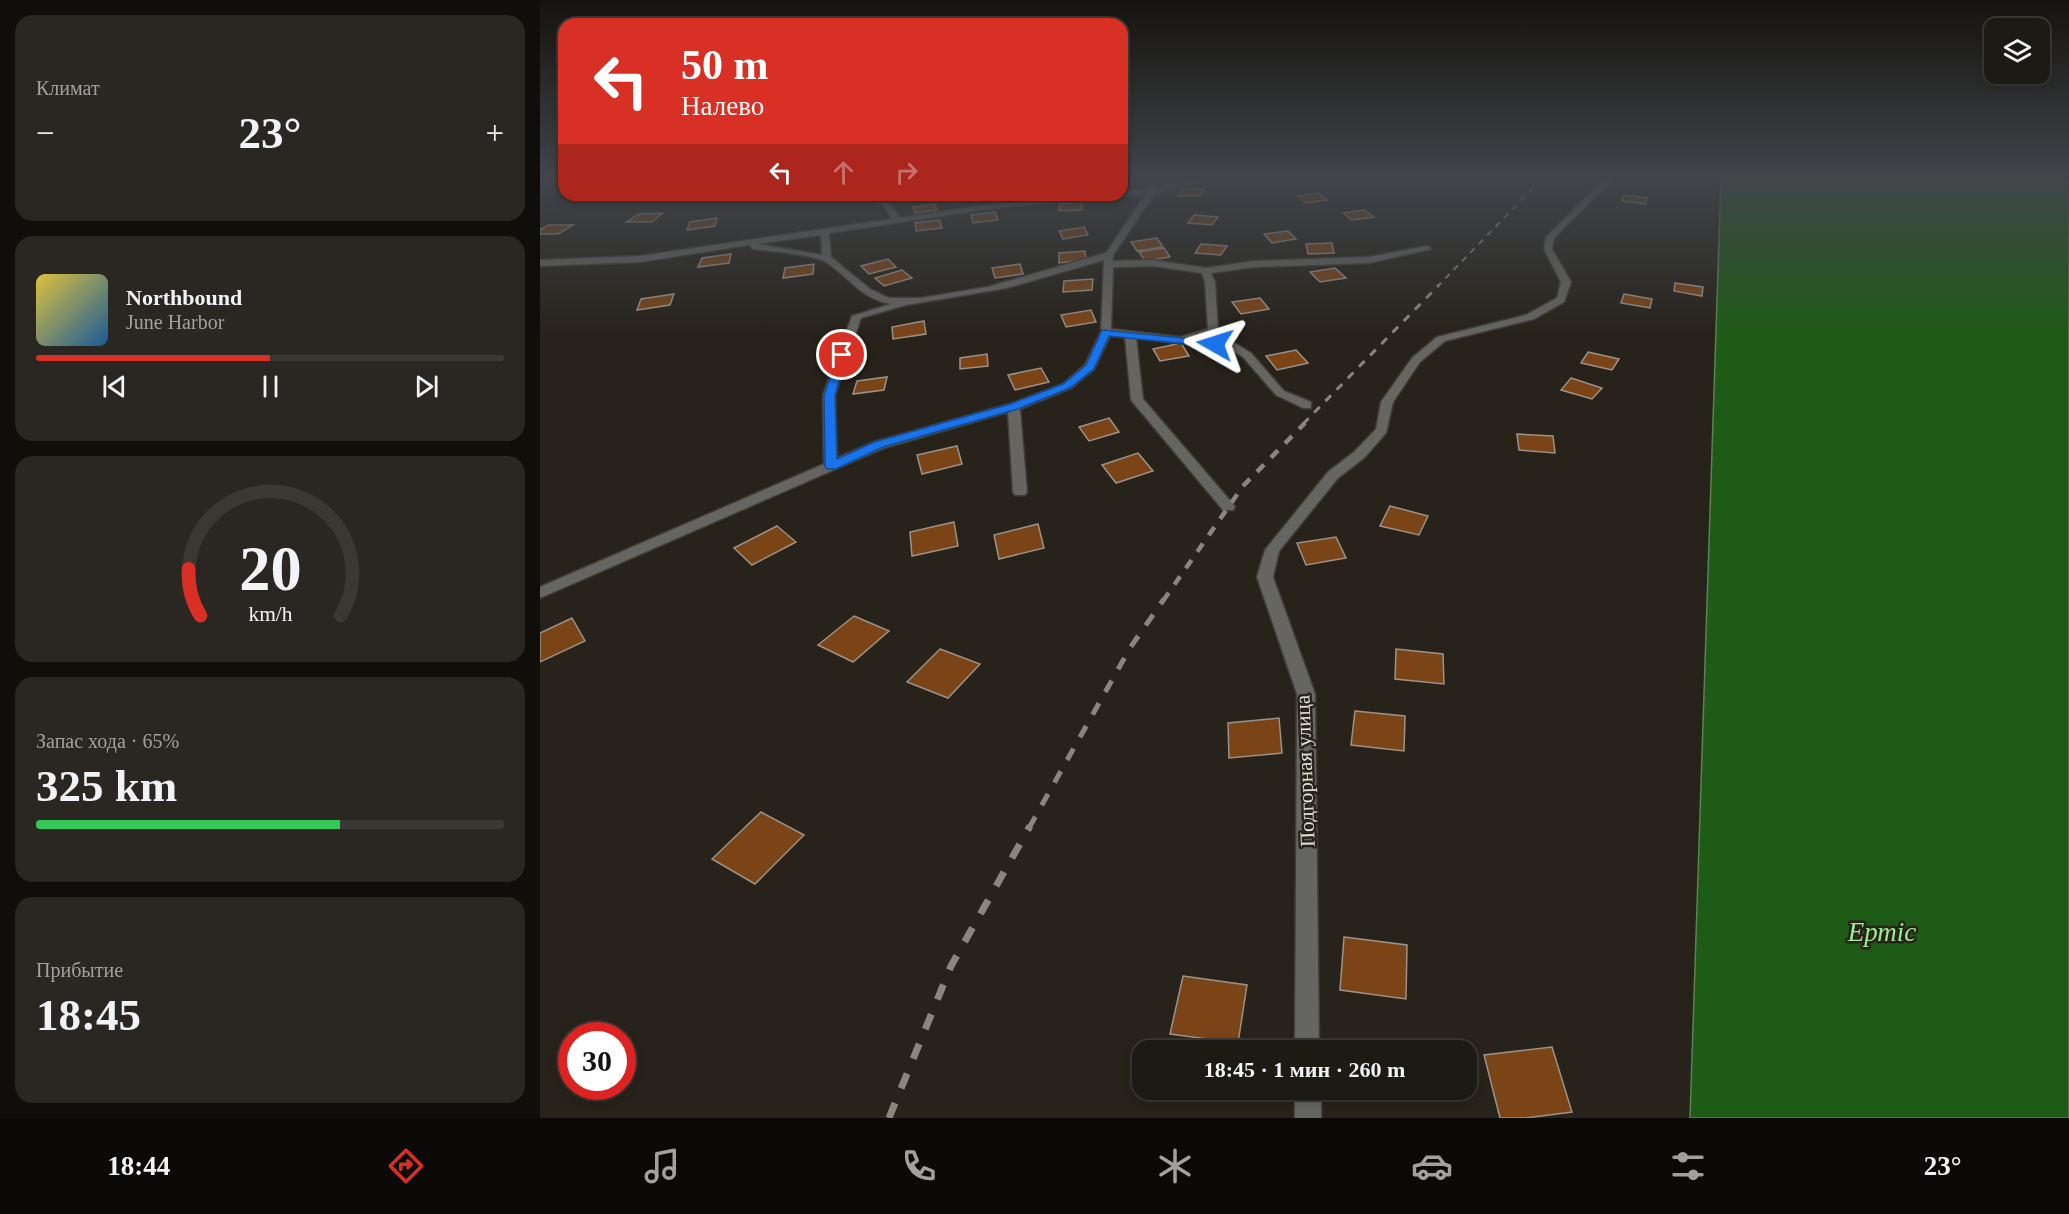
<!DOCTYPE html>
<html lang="ru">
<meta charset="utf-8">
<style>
body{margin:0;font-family:Georgia,serif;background:#2a2722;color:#f1f3f6;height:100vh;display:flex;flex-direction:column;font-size:22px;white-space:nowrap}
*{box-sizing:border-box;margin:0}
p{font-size:20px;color:#a0a1a0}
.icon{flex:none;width:33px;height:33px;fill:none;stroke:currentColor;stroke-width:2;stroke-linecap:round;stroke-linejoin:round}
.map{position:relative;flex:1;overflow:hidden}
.sheet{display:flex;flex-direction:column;gap:15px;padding:15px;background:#100e0b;width:540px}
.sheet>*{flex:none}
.guide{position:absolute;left:18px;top:18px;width:570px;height:183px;border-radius:18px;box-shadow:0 3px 9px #0003,0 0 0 2px #3b3834;background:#d93025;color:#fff;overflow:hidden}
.buttons{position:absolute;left:1444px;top:18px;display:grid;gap:12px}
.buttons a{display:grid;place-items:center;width:66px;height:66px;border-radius:12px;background:#1d1a14;box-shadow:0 3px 9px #0003,0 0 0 2px #3b3834;font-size:30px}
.speed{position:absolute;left:18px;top:1022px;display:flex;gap:12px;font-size:30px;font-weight:700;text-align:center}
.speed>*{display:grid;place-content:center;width:78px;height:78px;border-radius:50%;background:#1d1a14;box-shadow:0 3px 9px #0003,0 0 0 2px #3b3834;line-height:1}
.speed .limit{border:9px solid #d22;background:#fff;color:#111}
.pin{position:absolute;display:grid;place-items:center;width:51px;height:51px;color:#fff;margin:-26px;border:3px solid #fff;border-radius:50%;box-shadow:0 2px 6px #0007}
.me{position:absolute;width:66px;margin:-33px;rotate:276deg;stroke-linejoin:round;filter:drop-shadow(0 0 4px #0008)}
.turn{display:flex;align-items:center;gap:21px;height:126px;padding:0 24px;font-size:27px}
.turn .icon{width:78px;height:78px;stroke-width:2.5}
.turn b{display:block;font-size:42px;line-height:51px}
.lanes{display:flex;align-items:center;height:57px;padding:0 24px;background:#0003;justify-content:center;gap:30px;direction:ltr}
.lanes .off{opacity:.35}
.big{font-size:45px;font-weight:800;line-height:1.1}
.sheet .widget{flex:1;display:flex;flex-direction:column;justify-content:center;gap:9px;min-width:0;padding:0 21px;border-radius:18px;background:#2a2722}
.sheet .dial{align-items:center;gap:0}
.dial svg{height:156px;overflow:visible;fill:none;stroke:#3b3834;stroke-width:7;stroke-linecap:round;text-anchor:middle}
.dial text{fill:#f1f3f6;stroke:none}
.song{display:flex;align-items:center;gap:18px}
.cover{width:72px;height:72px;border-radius:9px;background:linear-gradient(135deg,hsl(50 70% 55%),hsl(210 70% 35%))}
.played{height:6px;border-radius:3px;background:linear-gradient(90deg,#d93025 50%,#3b3834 50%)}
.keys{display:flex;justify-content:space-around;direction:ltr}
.heat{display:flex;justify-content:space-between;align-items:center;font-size:33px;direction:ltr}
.charge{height:9px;border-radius:4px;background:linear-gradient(90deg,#34c759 65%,#3b3834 0)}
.trip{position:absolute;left:592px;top:1040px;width:345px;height:60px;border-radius:18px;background:#1d1a14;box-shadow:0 3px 9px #0003,0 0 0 2px #3b3834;font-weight:800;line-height:60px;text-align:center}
.tab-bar{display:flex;height:96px;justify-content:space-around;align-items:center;background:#0c0a08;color:#a0a1a0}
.tab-bar .icon{width:42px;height:42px}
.tab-bar .active{color:#d93025}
.tab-bar b{font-size:27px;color:#f1f3f6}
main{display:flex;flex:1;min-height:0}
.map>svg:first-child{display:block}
</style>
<main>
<section class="sheet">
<div class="widget"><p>Климат</p>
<div class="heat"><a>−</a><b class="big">23°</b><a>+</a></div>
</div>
<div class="widget">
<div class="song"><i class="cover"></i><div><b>Northbound</b><p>June Harbor</p></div></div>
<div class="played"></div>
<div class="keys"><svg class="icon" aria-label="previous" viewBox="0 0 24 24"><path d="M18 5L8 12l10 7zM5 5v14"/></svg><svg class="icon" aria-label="pause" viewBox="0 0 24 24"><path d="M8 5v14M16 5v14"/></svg><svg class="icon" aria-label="next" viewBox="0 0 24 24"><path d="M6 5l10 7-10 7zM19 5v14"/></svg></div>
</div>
<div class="widget dial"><svg viewBox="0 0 100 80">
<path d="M14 69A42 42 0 1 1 86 69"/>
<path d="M14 69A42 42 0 0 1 8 45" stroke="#d93025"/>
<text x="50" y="56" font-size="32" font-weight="700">20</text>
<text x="50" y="72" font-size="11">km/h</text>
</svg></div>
<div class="widget"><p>Запас хода · 65%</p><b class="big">325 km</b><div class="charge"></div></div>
<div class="widget"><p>Прибытие</p><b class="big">18:45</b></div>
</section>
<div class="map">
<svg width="1529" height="1118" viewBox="0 0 1529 1118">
<rect width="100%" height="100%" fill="#27231b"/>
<!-- water -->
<path fill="#1e5b16" stroke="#598351" stroke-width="1.5" d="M1181,179H1529V1118H1150Z"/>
<!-- building -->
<g fill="#7b4417" stroke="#9b928b" stroke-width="1.5">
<path d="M642,189H664L661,196H638Z"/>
<path d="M779,193L787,200L766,203L758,196Z"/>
<path d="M230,195H254V197L228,200Z"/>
<path d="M1084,195L1107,198L1105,204L1082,201Z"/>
<path d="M542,202V210L519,211V204Z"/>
<path d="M394,204L397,210L375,213L373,207Z"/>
<path d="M824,210L834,217L812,220L803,213Z"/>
<path d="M455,212L458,220L433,223L431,215Z"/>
<path d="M123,213L112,222H86L99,214Z"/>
<path d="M654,215L678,217L672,225L648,223Z"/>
<path d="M177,218L175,226L147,230L150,222Z"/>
<path d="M400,220L402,228L376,231L375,223Z"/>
<path d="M8,225H33L18,234H0V230Z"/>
<path d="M544,227L548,235L523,239L519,231Z"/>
<path d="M748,231L756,239L732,243L724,234Z"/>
<path d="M617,238L623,247L597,251L591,242Z"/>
<path d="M792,243L794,253L768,254L766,244Z"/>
<path d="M661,244L687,246L681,255L655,253Z"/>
<path d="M624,248L630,257L605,261L599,252Z"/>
<path d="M545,251L546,260L519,263V253Z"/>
<path d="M191,254L189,263L158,267L162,258Z"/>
<path d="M348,259L356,267L329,274L321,266Z"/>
<path d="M274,264L273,274L243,278L245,268Z"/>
<path d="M480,264L483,274L455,278L452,268Z"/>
<path d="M795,268L806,278L780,282L770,272Z"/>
<path d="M362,270L372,278L344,286L335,278Z"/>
<path d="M553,279L552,290L523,292L524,281Z"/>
<path d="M1135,283L1163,287L1162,296L1134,291Z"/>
<path d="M134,294L130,305L97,310L101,299Z"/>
<path d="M1084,294L1112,299L1110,308L1081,303Z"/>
<path d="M720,298L729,309L701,314L692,302Z"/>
<path d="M551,310L556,322L526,327L521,315Z"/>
<path d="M384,321L386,334L353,339L352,327Z"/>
<path d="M641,343L649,356L620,361L613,349Z"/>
<path d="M756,350L768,363L737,370L726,356Z"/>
<path d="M1048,352L1079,359L1072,370L1041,363Z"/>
<path d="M447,354L448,366L420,369V358Z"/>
<path d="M501,368L509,382L475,390L468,375Z"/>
<path d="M347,377L344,390L313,394L317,381Z"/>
<path d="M1031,378L1062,388L1052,399L1021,390Z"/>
<path d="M569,418L579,432L549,441L539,427Z"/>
<path d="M977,434L1013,436L1015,453L979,450Z"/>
<path d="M417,446L422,464L382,474L377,455Z"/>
<path d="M598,453L613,471L576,483L562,465Z"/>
<path d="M850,506L888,516L879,535L840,526Z"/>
<path d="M414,522L418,546L372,556L370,532Z"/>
<path d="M498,524L504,548L459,559L454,535Z"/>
<path d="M237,526L256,542L212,565L194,548Z"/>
<path d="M796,537L806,558L766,565L757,543Z"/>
<path d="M314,616L349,631L313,662L278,645Z"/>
<path d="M32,618L45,641L0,662V633Z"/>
<path d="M400,649L440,664L408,698L367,682Z"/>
<path d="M856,649L903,654L904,684L855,679Z"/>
<path d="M815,711L865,716L864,751L811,745Z"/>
<path d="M739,718L742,753L689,758L688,723Z"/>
<path d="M221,812L264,835L215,884L172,859Z"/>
<path d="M804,937L867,945L866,999L800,990Z"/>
<path d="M643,976L707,985L698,1043L630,1034Z"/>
<path d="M1012,1047L1032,1112L986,1118H960L944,1055Z"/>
</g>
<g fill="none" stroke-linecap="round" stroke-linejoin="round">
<defs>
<g id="minor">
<path d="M607,179H615L616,188L661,179H675L615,193L573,255V261L613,260L666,268L714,261L829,257L887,246L891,249L829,263L714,267L671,273L675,282L678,331L657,339L696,344L711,353L744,391L771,402V408H763L736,395L703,357L689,349L596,338L603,399L693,504L695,507L693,510H683L591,400L585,337L570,336L554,369L531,388L480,409L487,492L485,495H475L473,492L468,412L344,448L0,598V587L284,464L283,395L312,316L351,304C321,299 309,277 286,262C275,255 228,251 213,249L209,245L100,262L0,266V260L100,256L352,219L344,206L321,195C340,195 350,202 360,218C431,207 502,195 574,195L570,197L455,208L289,233L291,257L330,289L349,298H381L447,287L566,253L606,194L582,196L579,195H582V192L608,189ZM281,235L282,255L217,244ZM564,260L561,332L545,365L523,384L470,404L334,442L297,458L295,395L321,318L366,305L467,288ZM613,266L662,273L665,282L668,329L640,337L571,329L573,267Z"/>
<path d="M1065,179H1073L1014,238L1012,249L1031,282L1024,302L994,319L905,341L880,362L853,402L846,433L824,458L798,478L739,551L733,577L775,694L779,1050H755L757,694L717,577L725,550L788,472L814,452L836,429L841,402L872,358L897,337L986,315L1017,298L1021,282L1004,249L1006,237Z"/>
<rect x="755" y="1089" width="26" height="29"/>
</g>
</defs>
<!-- minor casing -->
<use href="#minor" stroke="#413d36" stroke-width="3"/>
<!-- minor -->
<use href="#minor" fill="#656561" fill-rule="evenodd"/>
<!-- rail-far4 -->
<path stroke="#89867f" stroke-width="2" stroke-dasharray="6 6" stroke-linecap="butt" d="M897,287L1002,179"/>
<!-- rail-far3 -->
<path stroke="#89867f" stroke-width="3" stroke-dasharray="8 8" stroke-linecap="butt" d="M763,424L899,285"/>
<!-- rail-far2 -->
<path stroke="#89867f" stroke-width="4.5" stroke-dasharray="10 10" stroke-linecap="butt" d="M623,601L703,486L765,423"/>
<!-- rail-far1 -->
<path stroke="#89867f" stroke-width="5" stroke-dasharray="13 13" stroke-linecap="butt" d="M489,828L590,648L624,599"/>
<!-- rail -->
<path stroke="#89867f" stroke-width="7" stroke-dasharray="16 16" stroke-linecap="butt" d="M349,1118L411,966L490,826"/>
</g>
<!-- sky -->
<linearGradient id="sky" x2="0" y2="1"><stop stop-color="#15130f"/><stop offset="0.53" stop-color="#41454a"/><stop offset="1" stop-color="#41454a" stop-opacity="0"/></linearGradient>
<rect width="1529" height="335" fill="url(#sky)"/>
<!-- route -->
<path fill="#1a73e8" stroke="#114b97" stroke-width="1.5" d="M562,330L675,341L679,344L675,347L569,336L554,369L530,388L478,409L343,447L296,469H287L285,466L284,395L299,353L307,355L295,395L297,459L334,442L470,404L523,384L546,365Z"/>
<g text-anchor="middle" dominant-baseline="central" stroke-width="5" stroke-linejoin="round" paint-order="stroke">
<!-- street labels -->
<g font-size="21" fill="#e2dfda" stroke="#27231b">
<text transform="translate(765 771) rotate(-92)">Подгорная улица</text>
</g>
<!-- near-water labels -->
<g font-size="27" font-style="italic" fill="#9bed90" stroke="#27231b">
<text x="1342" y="932">Ертіс</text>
</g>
</g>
</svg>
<div class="buttons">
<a><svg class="icon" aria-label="layers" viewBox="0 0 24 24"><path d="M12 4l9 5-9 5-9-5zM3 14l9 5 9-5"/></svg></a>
</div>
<div class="speed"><div class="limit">30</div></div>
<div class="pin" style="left:302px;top:355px;background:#d93025"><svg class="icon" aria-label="arrive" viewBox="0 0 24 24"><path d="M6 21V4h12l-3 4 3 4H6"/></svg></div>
<svg class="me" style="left:675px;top:344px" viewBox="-20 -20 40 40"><path d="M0-17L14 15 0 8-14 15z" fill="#1a73e8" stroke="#fff" stroke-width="4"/></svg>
<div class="trip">18:45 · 1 мин · 260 m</div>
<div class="guide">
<div class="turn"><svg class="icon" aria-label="left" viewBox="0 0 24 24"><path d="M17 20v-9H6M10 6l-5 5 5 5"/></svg><div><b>50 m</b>Налево</div></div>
<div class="lanes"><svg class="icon" aria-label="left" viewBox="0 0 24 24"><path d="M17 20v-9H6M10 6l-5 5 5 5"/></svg><svg class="icon off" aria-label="ahead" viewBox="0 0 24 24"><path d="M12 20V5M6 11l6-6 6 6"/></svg><svg class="icon off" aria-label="right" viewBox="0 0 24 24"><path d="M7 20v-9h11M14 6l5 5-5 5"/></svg></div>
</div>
</div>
</main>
<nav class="tab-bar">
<b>18:44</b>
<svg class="icon active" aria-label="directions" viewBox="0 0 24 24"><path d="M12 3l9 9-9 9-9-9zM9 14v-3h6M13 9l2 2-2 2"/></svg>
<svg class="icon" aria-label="music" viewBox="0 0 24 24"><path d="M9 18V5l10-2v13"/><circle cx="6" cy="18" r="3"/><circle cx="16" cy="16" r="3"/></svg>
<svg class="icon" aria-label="phone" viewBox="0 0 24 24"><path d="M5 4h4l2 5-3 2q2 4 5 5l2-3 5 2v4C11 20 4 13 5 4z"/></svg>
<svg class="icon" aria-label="climate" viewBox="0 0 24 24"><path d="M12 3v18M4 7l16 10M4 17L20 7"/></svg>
<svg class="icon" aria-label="car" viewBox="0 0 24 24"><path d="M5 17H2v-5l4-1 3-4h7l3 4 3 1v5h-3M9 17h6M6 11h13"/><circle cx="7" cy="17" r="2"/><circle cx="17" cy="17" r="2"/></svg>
<svg class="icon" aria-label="filters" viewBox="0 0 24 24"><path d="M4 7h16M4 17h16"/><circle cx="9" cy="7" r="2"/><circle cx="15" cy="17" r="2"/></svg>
<b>23°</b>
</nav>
